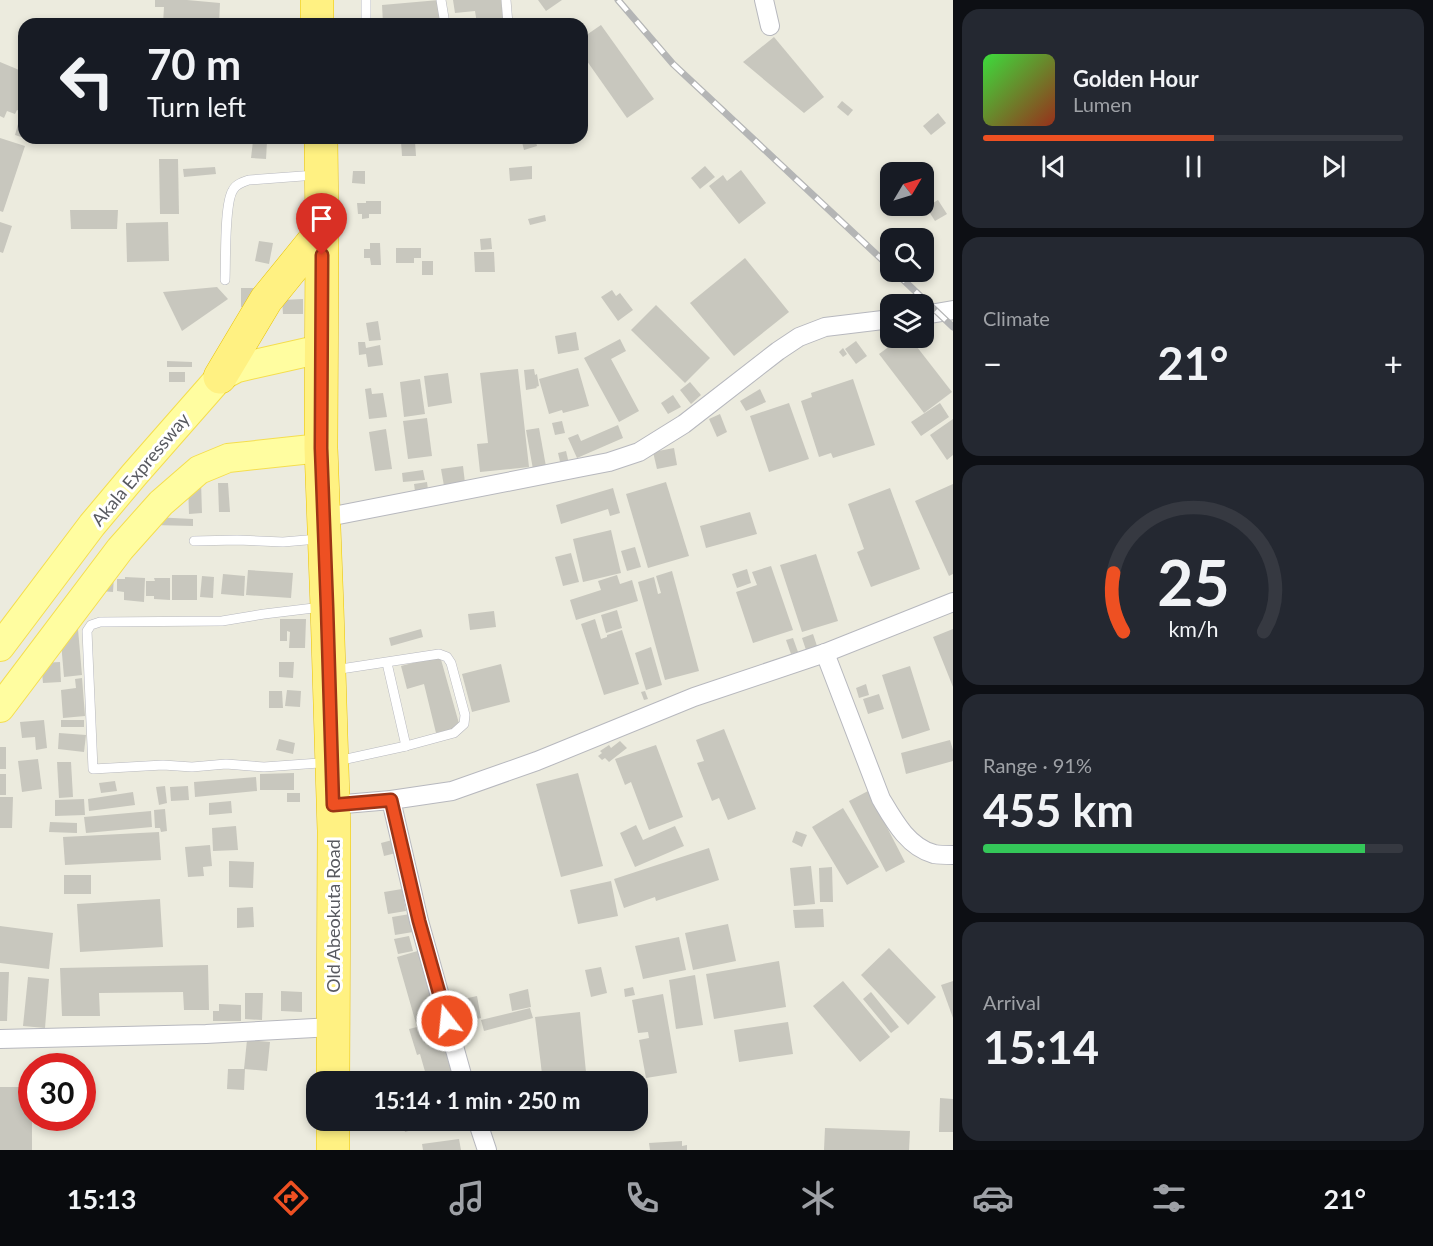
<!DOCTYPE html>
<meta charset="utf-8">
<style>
body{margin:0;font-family:Lato,sans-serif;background:#242831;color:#f1f3f6;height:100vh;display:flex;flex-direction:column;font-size:22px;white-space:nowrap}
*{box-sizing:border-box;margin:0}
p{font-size:20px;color:#9ea1a6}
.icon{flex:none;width:33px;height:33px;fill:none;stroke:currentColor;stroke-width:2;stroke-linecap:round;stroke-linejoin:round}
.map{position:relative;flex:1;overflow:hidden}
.side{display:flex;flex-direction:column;gap:9px;padding:9px;background:#0d0f14;width:480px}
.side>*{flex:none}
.top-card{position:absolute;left:18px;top:18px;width:570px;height:126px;border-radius:18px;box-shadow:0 3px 9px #0003;background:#171b24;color:#f1f3f6;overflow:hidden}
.needle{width:39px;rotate:52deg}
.buttons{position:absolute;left:880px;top:162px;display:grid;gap:12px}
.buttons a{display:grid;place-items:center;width:54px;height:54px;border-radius:12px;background:#171b24;box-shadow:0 3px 9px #0003;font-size:30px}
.speed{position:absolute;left:18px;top:1053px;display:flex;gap:12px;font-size:30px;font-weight:700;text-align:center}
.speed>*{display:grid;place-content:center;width:78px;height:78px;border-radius:50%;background:#171b24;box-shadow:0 3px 9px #0003;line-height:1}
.speed .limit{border:9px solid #d22;background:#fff;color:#111}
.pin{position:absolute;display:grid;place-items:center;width:51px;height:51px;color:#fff;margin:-62px -26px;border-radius:50% 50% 50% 0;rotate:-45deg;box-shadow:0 0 6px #0007}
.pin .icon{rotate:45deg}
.me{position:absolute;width:66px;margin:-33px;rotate:344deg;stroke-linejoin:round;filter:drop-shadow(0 0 4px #0008)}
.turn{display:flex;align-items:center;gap:21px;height:126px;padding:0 30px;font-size:27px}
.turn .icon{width:78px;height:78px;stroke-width:2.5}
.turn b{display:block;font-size:42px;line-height:51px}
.big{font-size:45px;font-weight:700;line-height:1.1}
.side .card{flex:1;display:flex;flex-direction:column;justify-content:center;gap:9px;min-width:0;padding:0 21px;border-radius:18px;background:#242831}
.side .dial{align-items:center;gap:0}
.dial svg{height:156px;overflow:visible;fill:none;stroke:#363941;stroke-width:7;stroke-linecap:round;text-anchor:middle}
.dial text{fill:#f1f3f6;stroke:none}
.song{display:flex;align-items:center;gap:18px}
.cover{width:72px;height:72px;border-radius:9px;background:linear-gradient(135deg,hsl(120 70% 55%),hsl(10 70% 35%))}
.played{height:6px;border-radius:3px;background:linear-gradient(90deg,#ee5022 55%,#363941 55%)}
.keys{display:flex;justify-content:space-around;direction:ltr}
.heat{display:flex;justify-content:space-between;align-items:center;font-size:33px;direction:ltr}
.charge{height:9px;border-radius:4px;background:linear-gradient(90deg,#34c759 91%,#363941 0)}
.trip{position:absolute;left:306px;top:1071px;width:342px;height:60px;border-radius:18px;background:#171b24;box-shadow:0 3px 9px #0003;font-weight:700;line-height:60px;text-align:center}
.tab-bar{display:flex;height:96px;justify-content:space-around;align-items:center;background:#090b0e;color:#9ea1a6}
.tab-bar .icon{width:42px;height:42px}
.tab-bar .selected{color:#ee5022}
.tab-bar b{font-size:27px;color:#f1f3f6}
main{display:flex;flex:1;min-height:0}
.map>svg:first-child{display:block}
</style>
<main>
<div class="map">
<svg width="953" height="1150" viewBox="0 0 953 1150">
<rect width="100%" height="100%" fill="#ecebde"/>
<!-- building -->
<g fill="#c8c7be">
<path d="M155,0H187L220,3L219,24H163L164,7H155Z"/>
<path d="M439,0L441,19L383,24L382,5Z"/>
<path d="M453,0H501L504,24H477L475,11L455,13Z"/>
<path d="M538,0H562L546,11Z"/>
<path d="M45,18L50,24H38Z"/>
<path d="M547,18L548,24H531V20Z"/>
<path d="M601,25L654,99L627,118L582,54V38Z"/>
<path d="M774,37L824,97L804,113L743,62Z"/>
<path d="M0,62L24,72V120L20,119L23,112L17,110L15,114L7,111L4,118L0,116Z"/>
<path d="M842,101L853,110L848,116L837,107Z"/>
<path d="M938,113L946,123L931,135L923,126Z"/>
<path d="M18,124L24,126V138L15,135Z"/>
<path d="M0,138L25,146L3,212L0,211Z"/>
<path d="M26,138H42L41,143Z"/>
<path d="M521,138H535L537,146L524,150Z"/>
<path d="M253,141L267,142L266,159L251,158Z"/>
<path d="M401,141H415L416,156H402Z"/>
<path d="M159,159H178L179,214H160Z"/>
<path d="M532,166V179L510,181L509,168Z"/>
<path d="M705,166L715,177L700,189L691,178Z"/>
<path d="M215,167L216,174L184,177L183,169Z"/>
<path d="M741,170L766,203L739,224L709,186L723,175L727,181Z"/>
<path d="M353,171H365V184L352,183Z"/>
<path d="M938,200L947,214L935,221L926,207Z"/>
<path d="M366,201H381V214H369V218L362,219V214H358L357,203H366Z"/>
<path d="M70,210H118L117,229H71Z"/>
<path d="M545,215L546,221L530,225L528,219Z"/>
<path d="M0,222L12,226L3,253L0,252Z"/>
<path d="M168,222L169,261L127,262L126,223Z"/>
<path d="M491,238L492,249L481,250L480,239Z"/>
<path d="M259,241L273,243L269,264L255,261Z"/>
<path d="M370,243H380L381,265H371L370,258H364V249H370Z"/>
<path d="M396,248H421V258H414V263H396Z"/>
<path d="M474,252H494L495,272H475Z"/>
<path d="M745,258L789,312L734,356L690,303Z"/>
<rect x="422" y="261" width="11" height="14"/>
<path d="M217,287L228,299L182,331L163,292Z"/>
<rect x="241" y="288" width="13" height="19"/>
<path d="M612,290L616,296L620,293L633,310L618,321L601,297Z"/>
<path d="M303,299V314H283L282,300Z"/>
<path d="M656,305L710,358L685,383L631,330Z"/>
<path d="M378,321L381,340L369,341L366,323Z"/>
<path d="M576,332L579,350L558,354L555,336Z"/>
<path d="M901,338H910L952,392L924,413L879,354Z"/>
<path d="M620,339L626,351L611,359L639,411L619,422L584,358Z"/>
<path d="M856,341L867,356L856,364L845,349Z"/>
<path d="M358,342H365L366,348L380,345L383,365L368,367L366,354L359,355Z"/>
<path d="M843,348L847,354L843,357L839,352Z"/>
<path d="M167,361L192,362V367H167Z"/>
<path d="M578,368L589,406L563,413L562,410L549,414L539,379Z"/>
<path d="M518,369L529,467L480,472L477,444L488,443L480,373Z"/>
<path d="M534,369L535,375L537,374L539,386L536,387L537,388L526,390L524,370Z"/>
<rect x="169" y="372" width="16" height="10"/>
<path d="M448,373L452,403L428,407L424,376Z"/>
<path d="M420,379L425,414L404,417L400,382Z"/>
<path d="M853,379L875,445L833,458L831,453L819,457L801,401L812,397L811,393Z"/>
<path d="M690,382L701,395L691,404L680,390Z"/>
<path d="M371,388L372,394L383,393L387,417L369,419L365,389Z"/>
<path d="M760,389L766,402L746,411L740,401Z"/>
<path d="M673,395L681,407L668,414L661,403Z"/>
<path d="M789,403L809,459L769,472L750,416Z"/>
<path d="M940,403L949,417L921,436L911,422Z"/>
<path d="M720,414L727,432L717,437L709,419Z"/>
<path d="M427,418L432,456L408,459L403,421Z"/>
<path d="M953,419V455L947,460L930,435Z"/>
<path d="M562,421L565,433L555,435L552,423Z"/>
<path d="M618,425L623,438L577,458L568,438L578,434L581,441Z"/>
<path d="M539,428L547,472L534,475L526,430Z"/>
<path d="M386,429L392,469L375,471L369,432Z"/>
<path d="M674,448L677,465L657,469L653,452Z"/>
<path d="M566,451L570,468L562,470L558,453Z"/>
<path d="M463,466L465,483L444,486L441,469Z"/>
<path d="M423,470L425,480L403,482L402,473Z"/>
<path d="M201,482L202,513L189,514L188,483Z"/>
<path d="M427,482L428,490L415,491L414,484Z"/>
<path d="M666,482L689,556L648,568L626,494Z"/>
<path d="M218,483H228L230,512H219Z"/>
<path d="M953,484V574L949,576L915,501Z"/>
<path d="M613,488L620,513L610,516L608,509L561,524L556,505Z"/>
<path d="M890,488L920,569L871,587L857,552L864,549L848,504Z"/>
<path d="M750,512L757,534L706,548L700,526Z"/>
<path d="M153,517L193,519V526L153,525Z"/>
<path d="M611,530L621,573L583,582L573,539Z"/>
<path d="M635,547L641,567L627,571L621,551Z"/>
<path d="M571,553L579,582L563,586L555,557Z"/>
<path d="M816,554L838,621L802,632L780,565Z"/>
<path d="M771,566L793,630L753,643L736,592L757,585L752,572Z"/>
<path d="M747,569L751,583L737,588L732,574Z"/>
<path d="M248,570L293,573L291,598L246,595Z"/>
<path d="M672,571L699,671L665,680L638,582L654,577L658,594L661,593L656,576Z"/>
<path d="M223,574L245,576L244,596L221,594Z"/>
<path d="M114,575L113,592L101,591Z"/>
<rect x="172" y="575" width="25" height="25"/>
<path d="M617,575L620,584L632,580L638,601L576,620L570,600L601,590L598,581Z"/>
<path d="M202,576L214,577L213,598L200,597Z"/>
<path d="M125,577L145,578L144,602L124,600V592L117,591V579H125Z"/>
<path d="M154,578H170V600L154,599V596H146V581H155Z"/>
<path d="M617,610L622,628L606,633L601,615Z"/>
<path d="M494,611L496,627L470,630L468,614Z"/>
<path d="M280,619H306L305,648H289L290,632L287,631V641H280Z"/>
<path d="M595,619L601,639L607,637V635L622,630L639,684L604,695L581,624Z"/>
<path d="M78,629L82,675L64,677L60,631Z"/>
<path d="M421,629L423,637L391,646L389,638Z"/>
<path d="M953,629V687L933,637Z"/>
<path d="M813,634L818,649L807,653L802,638Z"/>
<path d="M793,638L798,652L791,654L786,640Z"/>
<path d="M651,647L662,685L646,690L635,653Z"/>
<path d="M440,656L460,727L436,733L424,684L407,689L401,666Z"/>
<path d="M60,662L61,682L43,683L41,663Z"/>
<path d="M279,662H294L293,678L279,677Z"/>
<path d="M501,664L510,702L472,712L462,674Z"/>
<path d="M910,666L930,730L902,739L882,675Z"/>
<path d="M82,678L85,716L63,718L61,690L76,688L75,679Z"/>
<path d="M866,684L869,695L859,698L856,688Z"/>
<path d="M287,690L301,691L300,707L285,706Z"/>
<path d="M269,691H282L283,708H269Z"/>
<path d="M645,691L648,699L644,700L641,692Z"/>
<path d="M879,694L884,709L868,714L863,699Z"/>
<path d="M44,720L47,748L36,750L35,737L22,738L20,722Z"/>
<rect x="61" y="720" width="23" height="7"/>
<path d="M724,729L756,809L728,820L719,798L712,801L697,763L704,761L696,740Z"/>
<path d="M59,733L86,735L84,752L58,749Z"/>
<path d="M279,739L295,743L293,754L276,750Z"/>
<path d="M950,740L953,750V761L906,774L901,753Z"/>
<path d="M620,741L627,748L609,762L605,758L602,760L598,756L602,753L600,751L609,745L611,748Z"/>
<path d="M656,745L683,817L649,830L631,782L625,785L615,759Z"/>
<rect x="0" y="747" width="6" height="22"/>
<path d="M38,759L42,789L22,792L18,761Z"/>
<path d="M57,762H71L73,797L59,798Z"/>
<path d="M294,773V790H260V774Z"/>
<path d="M578,773L603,866L561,877L536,784Z"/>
<rect x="0" y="774" width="6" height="21"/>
<path d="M256,777L257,791L195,797L194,782Z"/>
<path d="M115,781L117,791L101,793L99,783Z"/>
<path d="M165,786L167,803L159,805L156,787Z"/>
<path d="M188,786L189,800L171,801L170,787Z"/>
<path d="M868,791L905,862L886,872L849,801Z"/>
<path d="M133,792L135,805L89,811L88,799Z"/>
<rect x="287" y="793" width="13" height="9"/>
<path d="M0,797H13L12,828H0Z"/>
<path d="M84,799L85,815L55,816V800Z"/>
<path d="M231,801L232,813L209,815V803Z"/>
<path d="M843,808L879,867L847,885L812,827Z"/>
<path d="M165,809L167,831L161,832L160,828H155L154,810Z"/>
<path d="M151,811L152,827L86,833L84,817Z"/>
<path d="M50,822L77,823V833L49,832Z"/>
<path d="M636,825L643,840L675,826L684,846L635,867L620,833Z"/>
<path d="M236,826L238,850L213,851L212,828Z"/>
<path d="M796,831L807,835L802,847L792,842Z"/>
<path d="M159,832L161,860L65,865L63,837Z"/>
<path d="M396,839L400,852L384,856L381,843Z"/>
<path d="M210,845L212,866L203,867L204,876L188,877L185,847Z"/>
<path d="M709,848L719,880L656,901L655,897L624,908L614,879Z"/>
<path d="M229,861L254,862L253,888L229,887Z"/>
<path d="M811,866L815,904L794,906L790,868Z"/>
<path d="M832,867L833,902H820L819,868Z"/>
<rect x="64" y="875" width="27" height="19"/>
<path d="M611,881L618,916L578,924L570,890Z"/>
<path d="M402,889L406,911L388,914L384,892Z"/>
<path d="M160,899L163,947L80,952L77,904Z"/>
<path d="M253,907L254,927L237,928V908Z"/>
<path d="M823,909L824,927L795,928L793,910Z"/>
<path d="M410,914L419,931L395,935L392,917Z"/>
<path d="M728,924L736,961L693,970L685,933Z"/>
<path d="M0,926L53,933L49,969L0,963Z"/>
<path d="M409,936L413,951L398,954L394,939Z"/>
<path d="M679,937L686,970L643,979L635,946Z"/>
<path d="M889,948L936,997L908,1025L861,975Z"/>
<path d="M421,950L459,1082H428L420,1054L417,1055L409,1029L417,1027L397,957Z"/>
<path d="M779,961L786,1007L714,1019L706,974Z"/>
<path d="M208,965L209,1010H184L183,992L99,993L100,1016H62L60,968Z"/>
<path d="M601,967L607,993L591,997L585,970Z"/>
<path d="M0,972H9L7,1021H0Z"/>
<path d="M695,975L703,1025L676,1029L669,980Z"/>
<path d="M28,977L49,979L45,1028L23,1026Z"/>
<path d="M843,981L890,1037L860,1062L813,1006Z"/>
<path d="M953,981V1018L941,985Z"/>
<path d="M633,987L635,995L625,997L624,989Z"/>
<path d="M528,989L531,1007L512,1011L509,994Z"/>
<path d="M281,991L302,992V1012L281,1011Z"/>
<path d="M871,992L899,1027L891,1033L863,999Z"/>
<path d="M245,993H263L262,1020L245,1019Z"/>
<path d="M663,994L677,1073L646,1078L639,1040L649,1038L648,1032L638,1033L632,1000Z"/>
<path d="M477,996L481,1018L463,1022L459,1000Z"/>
<path d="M219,1004L241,1005V1021H213V1011H219Z"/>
<path d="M530,1008L533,1018L484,1031L481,1020Z"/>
<path d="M580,1012L587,1082H543L535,1017Z"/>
<path d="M788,1022L793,1054L739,1062L734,1030Z"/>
<path d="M247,1040L270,1042L267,1071L244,1069Z"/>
<path d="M228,1069H245L244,1090L227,1089Z"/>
<rect x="0" y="1087" width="32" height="63"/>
<path d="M940,1098L953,1099V1132H939Z"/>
<path d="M402,1120H443V1121L405,1132Z"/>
<path d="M825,1128L910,1131L909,1150H824Z"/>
<path d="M459,1139L461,1150H423L422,1144Z"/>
<path d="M682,1141V1146L687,1145V1150H650L649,1143Z"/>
</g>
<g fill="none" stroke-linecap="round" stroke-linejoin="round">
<defs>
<g id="lane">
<path d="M366,0V24"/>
<path d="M441,0L445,24"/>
<path d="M506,0L508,24"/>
<path d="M225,280C226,261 224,203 233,190C236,184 243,182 249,180L316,175"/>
<path d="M194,541L237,540L283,542L318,539"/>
<path d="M322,607L264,614L222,621L100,622L91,625L87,631L93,769L163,765L192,767L226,764L264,767L333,762L406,746L454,733L464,724L465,715L451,663L447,657L439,654L334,670"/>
<path d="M387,663L406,746"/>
</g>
<g id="street">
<path d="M764,0L770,26"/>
<path d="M924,315L953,310"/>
<path d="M323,518L583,467L609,462L639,452L684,424L778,351L799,337L825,327L891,319"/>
<path d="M825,653L881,799C894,821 908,847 934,854C940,855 947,855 953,855"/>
<path d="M391,800L419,921L464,1082"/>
<path d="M333,805L391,800L452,791L537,761L694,697L825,653L953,602"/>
<path d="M0,1039L206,1034L333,1027"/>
<path d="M477,1120L487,1150"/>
</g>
<g id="primary">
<path d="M0,647L92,525L134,475L220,377L237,368L321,349"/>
<path d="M0,708L120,549L161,503L199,470L228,458L321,448"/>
</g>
<g id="highway">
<path d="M317,0V24"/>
<path d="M321,138L322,231L321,448L327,607L334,831L333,1082"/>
<path d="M220,377L266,300L322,231"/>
<path d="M333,1150V1120"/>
</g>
</defs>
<!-- lane casing -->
<use href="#lane" stroke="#b7b8be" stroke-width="10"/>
<!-- street casing -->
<use href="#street" stroke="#b7b8be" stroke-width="20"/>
<!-- primary casing -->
<use href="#primary" stroke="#f5de4e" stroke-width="30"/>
<!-- highway casing -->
<use href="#highway" stroke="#eac300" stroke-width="34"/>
<!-- lane -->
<use href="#lane" stroke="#fff" stroke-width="9"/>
<!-- street -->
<use href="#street" stroke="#fff" stroke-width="18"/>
<!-- primary -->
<use href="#primary" stroke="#fffda0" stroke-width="28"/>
<!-- highway -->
<use href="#highway" stroke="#fff182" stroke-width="33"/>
<defs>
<g id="rail">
<path d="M618,0L673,64L891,268"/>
<path d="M895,272L953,327"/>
</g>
</defs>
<!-- rail casing -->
<use href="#rail" stroke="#b4b5b5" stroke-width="7"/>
<!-- rail -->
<use href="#rail" stroke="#fff" stroke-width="4.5" stroke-dasharray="14" stroke-linecap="butt"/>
</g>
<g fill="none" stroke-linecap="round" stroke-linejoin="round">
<defs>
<path id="route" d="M322,255L321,448L327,607L333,805L391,800L419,921L447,1021"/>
</defs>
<!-- route casing -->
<use href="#route" stroke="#9b3416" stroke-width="15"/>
<!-- route -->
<use href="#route" stroke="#ee5022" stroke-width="10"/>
</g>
<g text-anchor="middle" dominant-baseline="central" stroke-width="6" stroke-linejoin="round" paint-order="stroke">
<!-- street labels -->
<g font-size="18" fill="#585a60" stroke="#fff">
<text transform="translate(140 469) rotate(-50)">Akala Expressway</text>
<text transform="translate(333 916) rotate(-90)">Old Abeokuta Road</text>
</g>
</g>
</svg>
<div class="buttons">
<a><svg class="needle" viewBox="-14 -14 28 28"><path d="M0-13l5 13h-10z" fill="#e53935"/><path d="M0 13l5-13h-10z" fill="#9ea1a6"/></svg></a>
<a><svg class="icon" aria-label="search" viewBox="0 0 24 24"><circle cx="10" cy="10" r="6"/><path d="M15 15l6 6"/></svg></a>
<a><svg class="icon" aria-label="layers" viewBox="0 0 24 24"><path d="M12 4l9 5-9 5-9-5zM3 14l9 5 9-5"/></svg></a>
</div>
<div class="speed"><div class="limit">30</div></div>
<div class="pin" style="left:322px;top:255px;background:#d93025"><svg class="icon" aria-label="arrive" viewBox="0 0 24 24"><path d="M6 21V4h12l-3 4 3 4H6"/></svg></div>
<svg class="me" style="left:447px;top:1021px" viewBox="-20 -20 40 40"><circle r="17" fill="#ee5022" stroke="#fff" stroke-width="3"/><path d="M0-11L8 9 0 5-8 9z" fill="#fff"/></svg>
<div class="trip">15:14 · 1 min · 250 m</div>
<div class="top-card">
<div class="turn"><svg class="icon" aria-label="left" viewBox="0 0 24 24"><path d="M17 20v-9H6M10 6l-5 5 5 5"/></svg><div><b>70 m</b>Turn left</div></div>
</div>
</div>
<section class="side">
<div class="card">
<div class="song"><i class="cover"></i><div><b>Golden Hour</b><p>Lumen</p></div></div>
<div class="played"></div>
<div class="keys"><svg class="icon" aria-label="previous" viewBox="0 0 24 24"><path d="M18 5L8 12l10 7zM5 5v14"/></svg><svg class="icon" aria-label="pause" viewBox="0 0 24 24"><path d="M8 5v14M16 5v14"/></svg><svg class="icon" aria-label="next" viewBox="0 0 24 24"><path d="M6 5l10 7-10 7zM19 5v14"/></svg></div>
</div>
<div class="card"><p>Climate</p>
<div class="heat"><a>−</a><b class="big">21°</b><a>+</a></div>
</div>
<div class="card dial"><svg viewBox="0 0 100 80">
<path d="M14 69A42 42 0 1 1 86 69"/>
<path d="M14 69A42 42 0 0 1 9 39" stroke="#ee5022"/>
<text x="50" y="56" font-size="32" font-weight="700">25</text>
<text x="50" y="72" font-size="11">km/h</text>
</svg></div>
<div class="card"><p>Range · 91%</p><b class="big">455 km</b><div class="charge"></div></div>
<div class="card"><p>Arrival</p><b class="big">15:14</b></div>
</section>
</main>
<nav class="tab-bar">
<b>15:13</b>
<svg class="icon selected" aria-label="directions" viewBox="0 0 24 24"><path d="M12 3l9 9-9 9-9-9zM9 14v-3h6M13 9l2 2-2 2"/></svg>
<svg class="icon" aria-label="music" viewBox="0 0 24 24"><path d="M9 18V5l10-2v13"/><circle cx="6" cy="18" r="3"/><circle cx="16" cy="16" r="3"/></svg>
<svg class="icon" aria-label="phone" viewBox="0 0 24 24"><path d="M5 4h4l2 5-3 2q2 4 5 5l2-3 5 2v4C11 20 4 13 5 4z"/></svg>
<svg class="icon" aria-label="climate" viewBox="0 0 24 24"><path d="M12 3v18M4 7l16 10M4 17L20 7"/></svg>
<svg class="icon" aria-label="car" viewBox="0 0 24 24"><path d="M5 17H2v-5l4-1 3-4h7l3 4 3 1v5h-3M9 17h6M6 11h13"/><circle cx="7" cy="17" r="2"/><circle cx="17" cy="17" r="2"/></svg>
<svg class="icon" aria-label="filters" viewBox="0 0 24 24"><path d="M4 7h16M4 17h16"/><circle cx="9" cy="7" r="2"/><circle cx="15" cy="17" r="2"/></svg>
<b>21°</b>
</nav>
